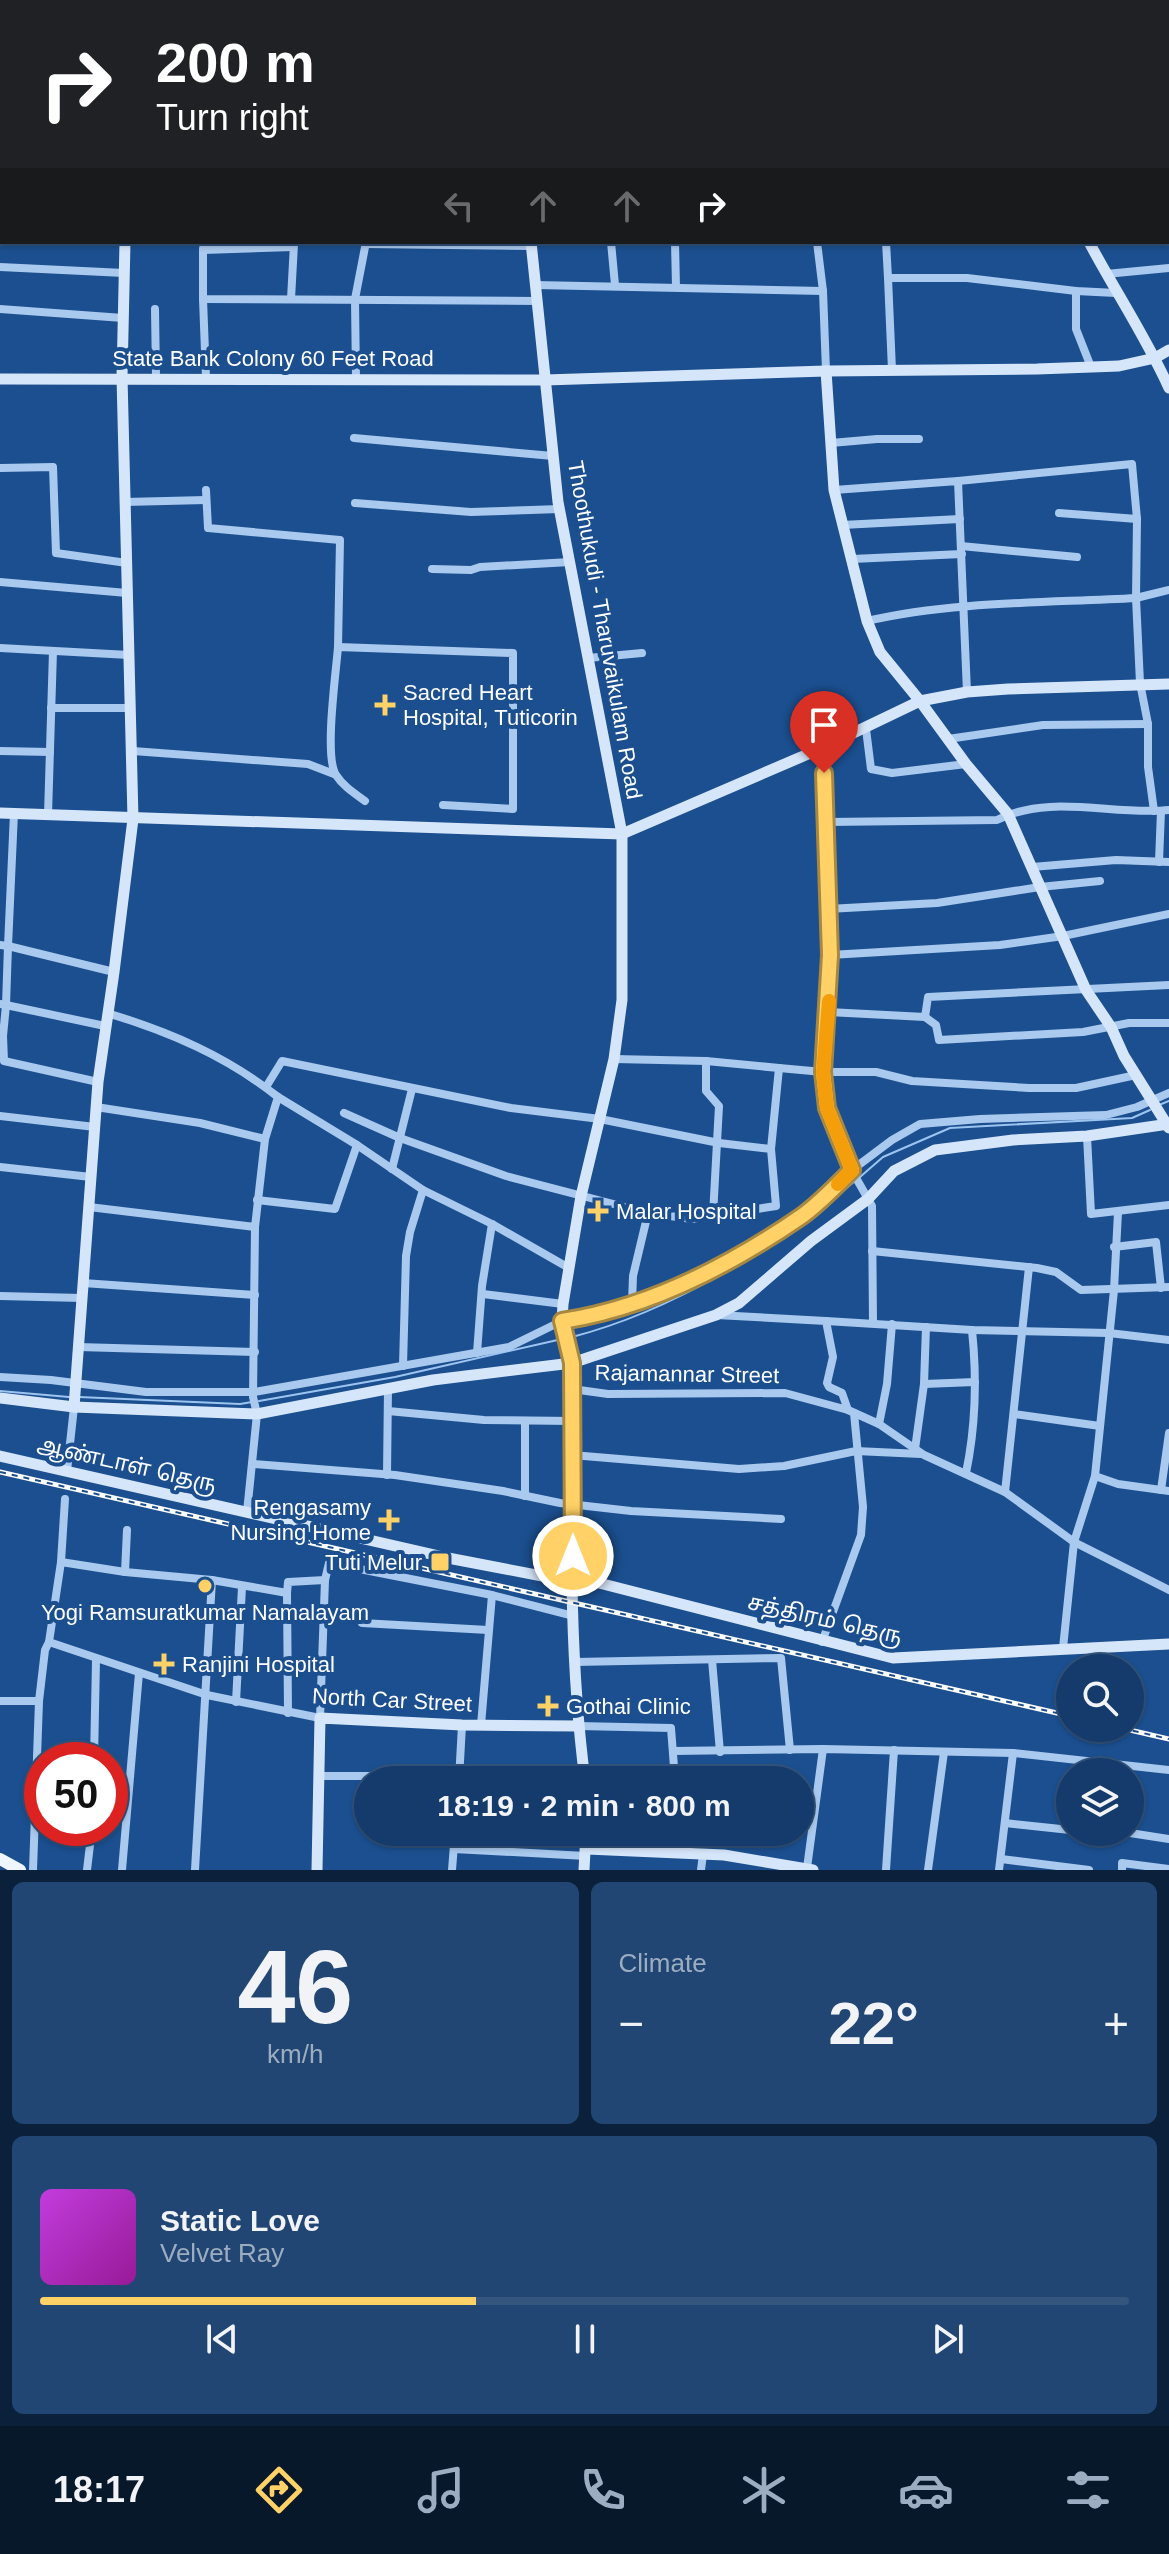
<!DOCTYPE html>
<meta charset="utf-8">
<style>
body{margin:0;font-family:Arial,"Noto Sans Tamil",sans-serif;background:#214673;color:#f1f3f6;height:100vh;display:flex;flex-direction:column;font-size:30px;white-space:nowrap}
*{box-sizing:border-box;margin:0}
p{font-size:26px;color:#9dadc1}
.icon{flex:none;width:44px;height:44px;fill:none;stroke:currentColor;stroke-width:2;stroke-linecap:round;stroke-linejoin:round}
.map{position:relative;height:1870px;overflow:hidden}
.side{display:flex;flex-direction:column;gap:12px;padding:12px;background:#0b203b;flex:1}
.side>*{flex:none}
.guide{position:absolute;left:0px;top:0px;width:1170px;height:244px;box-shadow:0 2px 6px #0004,0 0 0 2px #33557e;background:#202124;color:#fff;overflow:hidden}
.fabs{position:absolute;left:1056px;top:1654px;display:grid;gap:16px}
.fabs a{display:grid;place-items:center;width:88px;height:88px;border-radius:50%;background:#143b6b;box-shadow:0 2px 6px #0004,0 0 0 2px #33557e;font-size:40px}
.speed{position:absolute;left:24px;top:1742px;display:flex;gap:16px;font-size:40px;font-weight:700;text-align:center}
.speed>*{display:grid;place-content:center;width:104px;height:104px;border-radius:50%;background:#143b6b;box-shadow:0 2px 6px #0004,0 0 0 2px #33557e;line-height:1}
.speed .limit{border:12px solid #d22;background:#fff;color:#111}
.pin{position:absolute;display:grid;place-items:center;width:68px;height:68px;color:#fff;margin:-82px -34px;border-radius:50% 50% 50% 0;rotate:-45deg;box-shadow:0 0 8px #0007}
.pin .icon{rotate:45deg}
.me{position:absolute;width:88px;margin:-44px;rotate:0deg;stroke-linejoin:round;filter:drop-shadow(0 0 6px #0008)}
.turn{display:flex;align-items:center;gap:28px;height:168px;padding:0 24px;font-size:36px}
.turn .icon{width:104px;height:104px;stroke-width:2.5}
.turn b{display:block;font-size:56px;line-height:68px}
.lanes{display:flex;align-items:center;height:76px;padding:0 24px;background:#0003;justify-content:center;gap:40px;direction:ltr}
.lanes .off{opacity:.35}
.big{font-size:60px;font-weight:600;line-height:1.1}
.side .card{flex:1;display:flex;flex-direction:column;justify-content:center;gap:12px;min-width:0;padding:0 28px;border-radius:12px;background:#214673}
.side .dial{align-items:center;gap:0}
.dial b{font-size:104px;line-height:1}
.song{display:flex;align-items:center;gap:24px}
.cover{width:96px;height:96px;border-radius:12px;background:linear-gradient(135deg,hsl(290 70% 55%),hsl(300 70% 35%))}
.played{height:8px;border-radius:4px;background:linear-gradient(90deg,#ffd166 40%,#33557e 40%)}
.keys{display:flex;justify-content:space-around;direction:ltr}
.heat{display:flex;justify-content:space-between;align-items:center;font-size:44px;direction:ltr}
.side .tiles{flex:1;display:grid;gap:12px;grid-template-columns:1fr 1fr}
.card:last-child{grid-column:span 2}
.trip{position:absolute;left:354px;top:1766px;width:460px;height:80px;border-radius:40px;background:#143b6b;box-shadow:0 2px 6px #0004,0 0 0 2px #33557e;font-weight:600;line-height:80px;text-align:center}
.tab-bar{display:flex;height:128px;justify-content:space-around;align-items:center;background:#08182b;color:#9dadc1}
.tab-bar .icon{width:56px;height:56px}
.tab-bar .active{color:#ffd166}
.tab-bar b{font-size:36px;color:#f1f3f6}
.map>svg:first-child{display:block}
</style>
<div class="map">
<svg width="1169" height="1870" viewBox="0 0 1169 1870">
<rect width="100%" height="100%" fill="#1b4f8f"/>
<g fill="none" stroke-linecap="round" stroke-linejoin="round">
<!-- stream -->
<g stroke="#9cc4f0" stroke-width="2">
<path d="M1159,1105L1169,1101"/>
<path d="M860,1177L883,1157L950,1128L1132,1118L1150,1110"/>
<path d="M572,1337C673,1311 776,1247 855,1181"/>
<path d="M0,1391L69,1397"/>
<path d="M79,1397L240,1404L252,1402"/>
<path d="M259,1401L395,1377L562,1339"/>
</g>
<!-- street -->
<g stroke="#a9c9ee" stroke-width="8">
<path d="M593,0V2"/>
<path d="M1105,0V2"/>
<path d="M304,2V0"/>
<path d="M366,2V0"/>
<path d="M750,2V0"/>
<path d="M1119,2L1125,0"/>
<path d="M1168,15H1169"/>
<path d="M0,66H2"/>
<path d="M0,108H2"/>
<path d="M1168,120H1169"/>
<path d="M0,153H2"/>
<path d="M1168,173H1169"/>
<path d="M0,217H2"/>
<path d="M204,242L203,250L293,247"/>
<path d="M611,242L615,285"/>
<path d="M675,242L676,287"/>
<path d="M817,242L823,291L826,371"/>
<path d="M886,242L888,278"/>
<path d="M366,244L531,246"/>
<path d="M203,250V299L537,301"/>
<path d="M0,267L124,273"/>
<path d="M1106,274L1169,268"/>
<path d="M535,285L823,291"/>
<path d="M1076,291V329L1091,367"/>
<path d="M203,299L206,378"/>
<path d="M291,299L294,244"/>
<path d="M0,309L123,318"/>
<path d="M155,309L156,377"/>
<path d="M892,370L888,278H967L1076,291L1116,293"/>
<path d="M356,379L355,299L366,242"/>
<path d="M354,438L553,456"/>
<path d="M831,443L877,439H919"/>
<path d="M0,468L53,467L56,553L127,563"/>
<path d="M958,481L1132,464L1137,519L1136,598L1169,590"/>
<path d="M206,490L208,528L340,540L338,647"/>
<path d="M834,490L958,481L967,692"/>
<path d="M125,502L206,500"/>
<path d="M355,503L471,512L560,509"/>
<path d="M1059,513L1137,519"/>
<path d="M842,525L960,519"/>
<path d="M961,546L1077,557"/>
<path d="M852,559L962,554"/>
<path d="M432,569L471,570L480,567L570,562"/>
<path d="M0,582L127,593"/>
<path d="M867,621C953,601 1049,603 1136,598L1140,683L1148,724V767L1154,811"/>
<path d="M0,648L129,655"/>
<path d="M588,658L642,653"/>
<path d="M51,708H131"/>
<path d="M866,729L871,769L892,773L966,764"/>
<path d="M948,739L1043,725L1148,724"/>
<path d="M0,751L50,752"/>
<path d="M133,751L308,764L334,774"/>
<path d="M365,801C354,793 343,786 336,775C324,757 336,673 338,647L513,653V809L443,805"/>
<path d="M48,815L53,651"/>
<path d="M827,822L997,820C1050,793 1113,816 1169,810"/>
<path d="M1159,862L1161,811"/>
<path d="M1032,867L1116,860L1169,862"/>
<path d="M828,909L937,903L1040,887L1100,881"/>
<path d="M0,945L8,946L14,813"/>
<path d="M830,955L1000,945L1063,936L1169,914"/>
<path d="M0,1004L6,1005L8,946L114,972"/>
<path d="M828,1012L925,1017L928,997L1169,985"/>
<path d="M925,1017L936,1025L939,1040L1083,1032L1129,1023H1169"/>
<path d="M0,1036H3L6,1005L105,1026"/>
<path d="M3,1036L4,1061L98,1082"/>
<path d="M614,1059L706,1061L779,1068L771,1149"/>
<path d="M706,1061V1091L719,1106L713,1215"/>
<path d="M779,1068L823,1072L830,955L822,748"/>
<path d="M266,1087L282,1061L511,1108L600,1119L719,1143L771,1149L776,1206L692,1219L648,1213L506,1176L400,1138L344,1113"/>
<path d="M96,1107L200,1123L265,1139"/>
<path d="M0,1116L95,1127"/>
<path d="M1087,1136L1091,1214L1169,1205"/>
<path d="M357,1145L423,1190L492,1224L569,1268"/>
<path d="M0,1167L91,1177"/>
<path d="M392,1169L412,1089"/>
<path d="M257,1200L335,1209L357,1145L278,1097"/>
<path d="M89,1207L255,1227L265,1139L278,1097C226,1056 170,1032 107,1013"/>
<path d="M1114,1247L1156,1242L1161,1288"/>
<path d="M872,1251L1037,1268L1056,1272L1081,1290L1169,1287"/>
<path d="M83,1283L255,1295"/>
<path d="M483,1294L563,1304"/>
<path d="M0,1296L82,1298"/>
<path d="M632,1303L633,1276L648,1213"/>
<path d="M716,1315L826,1321L833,1357L827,1383L829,1387L842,1393L848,1410L879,1424L924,1455L1005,1492L1074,1542L1169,1590"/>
<path d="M826,1321L972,1330L1109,1333L1169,1340"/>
<path d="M873,1322L872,1206L847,1162L827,1108L823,1072H876L912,1081L1029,1088H1076L1136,1075"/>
<path d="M78,1347L255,1352"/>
<path d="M477,1353L482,1286L492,1224"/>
<path d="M403,1366L406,1256L410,1232L423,1190"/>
<path d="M0,1377L51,1380L146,1392H254L509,1347L562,1321L610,1311L696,1279L804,1215L852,1170L892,1140L920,1124L980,1119L1106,1115L1137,1107L1169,1093"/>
<path d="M924,1384L975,1382"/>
<path d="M572,1389L608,1394L785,1393L848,1410"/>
<path d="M388,1411L484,1420L572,1421"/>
<path d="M1014,1414L1100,1426"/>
<path d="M525,1421V1496"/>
<path d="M879,1424L887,1384L892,1324"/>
<path d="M915,1449L924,1384L926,1327"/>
<path d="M572,1455L739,1469L784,1466L856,1451L921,1454"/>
<path d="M253,1464L395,1475L503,1491L560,1503L631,1511L781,1519"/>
<path d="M67,1471L74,1407"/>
<path d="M966,1473C976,1425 977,1378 972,1330"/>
<path d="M387,1475L388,1388"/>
<path d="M1095,1476L1118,1484L1169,1491"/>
<path d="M1161,1490L1169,1433"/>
<path d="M1005,1492L1029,1267"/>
<path d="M65,1499L61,1562L49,1642L207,1695L320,1718L325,1580L329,1563L492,1595L574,1616"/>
<path d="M247,1512L257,1414L253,1397L255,1227"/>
<path d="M127,1530L125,1572L212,1580L287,1593L288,1713"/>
<path d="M61,1562L125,1572"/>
<path d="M287,1593L288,1582L325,1580"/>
<path d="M362,1623L488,1630"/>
<path d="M822,1642L861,1535L863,1507L854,1413"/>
<path d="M1063,1648L1074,1542L1095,1476L1114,1290L1118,1212"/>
<path d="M712,1660L720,1752"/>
<path d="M575,1662L781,1658L790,1750"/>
<path d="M0,1701H39"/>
<path d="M236,1702L242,1587"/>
<path d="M481,1725L492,1595"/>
<path d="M578,1726L671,1728L675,1780"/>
<path d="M673,1751L823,1749L1013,1753L1169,1770"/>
<path d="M94,1760L96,1660"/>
<path d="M320,1776H369L401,1772"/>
<path d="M459,1780L462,1725"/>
<path d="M1005,1823L1070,1830"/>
<path d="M1095,1832L1130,1833L1169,1839"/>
<path d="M454,1849L586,1856"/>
<path d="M1001,1859L1089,1870"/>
<path d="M807,1868L823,1749"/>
<path d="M33,1870L39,1701L45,1650L49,1642"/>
<path d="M87,1870L92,1828"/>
<path d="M122,1870L139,1673"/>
<path d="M195,1870L212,1580"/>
<path d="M452,1870L455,1832"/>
<path d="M701,1870L703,1854"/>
<path d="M886,1870L894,1750"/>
<path d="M928,1870L944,1752"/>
<path d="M999,1870L1013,1753"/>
<path d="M1122,1870V1863L1169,1869"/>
</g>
<!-- secondary -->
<g stroke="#d6e6fa" stroke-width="11">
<path d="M506,0V2"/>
<path d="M962,0L963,2"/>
<path d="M130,2V0"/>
<path d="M531,242L558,502L622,834V1000L614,1059L581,1196L563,1304L562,1321L572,1363C572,1502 567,1642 585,1780"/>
<path d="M1089,242C1115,291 1146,337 1169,388"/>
<path d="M826,371L834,490L867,621L880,652L920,701L966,764L1008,814L1086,990L1111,1027L1124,1056L1169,1128"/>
<path d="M0,379L545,380L826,371L1037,369L1119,366L1155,358L1169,350"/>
<path d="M0,813L622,834L822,748L920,701L967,692L1008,689L1169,684"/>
<path d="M0,1398L74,1407L257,1414L433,1380L572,1363L716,1315L739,1303L811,1241L868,1199L894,1171L935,1150L1013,1140L1087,1136L1169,1124"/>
<path d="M74,1407L98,1082L114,972L133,819L122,377L125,242"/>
<path d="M0,1456L448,1558L573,1582L599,1583L893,1658L1169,1644"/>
<path d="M587,1849L724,1855L813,1870"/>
<path d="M317,1870L320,1718L462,1725L578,1726"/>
<path d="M584,1870L586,1832"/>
</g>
<!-- primary -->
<path stroke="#f0f6ff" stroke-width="12" d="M0,1859L20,1870"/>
<defs>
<g id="rail">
<path d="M0,1472L1070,1716"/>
<path d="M1121,1728L1169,1739"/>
</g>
</defs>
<!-- rail casing -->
<use href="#rail" stroke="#fff" stroke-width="5"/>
<!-- rail -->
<use href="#rail" stroke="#1b4f8f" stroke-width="2" stroke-dasharray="6" stroke-linecap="butt"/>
</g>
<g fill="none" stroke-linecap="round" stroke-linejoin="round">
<defs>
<path id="route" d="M573,1556L572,1363L562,1321C648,1308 731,1265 802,1216C820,1203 836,1186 852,1170L827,1108L823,1072L830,955L824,773"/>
</defs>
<!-- route casing -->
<use href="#route" stroke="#a68842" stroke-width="20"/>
<!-- route -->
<use href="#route" stroke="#ffd166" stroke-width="14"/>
<!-- slow -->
<path stroke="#f59e0b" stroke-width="14" d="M829,1001L823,1072L827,1108L852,1170L838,1184"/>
</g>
<!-- markers -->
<g fill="#ffd166" stroke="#1b4f8f" stroke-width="3">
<path d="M381 693h8v8h8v8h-8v8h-8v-8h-8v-8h8z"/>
<path d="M594 1199h8v8h8v8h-8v8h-8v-8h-8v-8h8z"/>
<path d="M385 1508h8v8h8v8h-8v8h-8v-8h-8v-8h8z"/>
<rect x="430" y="1552" width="20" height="20" rx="4"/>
<circle cx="205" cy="1586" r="8"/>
<path d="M160 1652h8v8h8v8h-8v8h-8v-8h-8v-8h8z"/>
<path d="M544 1694h8v8h8v8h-8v8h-8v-8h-8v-8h8z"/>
</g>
<g text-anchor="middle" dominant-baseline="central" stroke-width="8" stroke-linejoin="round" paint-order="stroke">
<!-- street labels -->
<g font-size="22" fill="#fff" stroke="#1b4f8f">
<text x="273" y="358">State Bank Colony 60 Feet Road</text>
<text transform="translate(605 630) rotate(80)">Thoothukudi - Tharuvaikulam Road</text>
<text transform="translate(687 1374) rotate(1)">Rajamannar Street</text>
<text transform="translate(127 1464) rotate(13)">ஆண்டாள் தெரு</text>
<text transform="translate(825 1619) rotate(13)">சத்திரம் தெரு</text>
<text transform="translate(392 1700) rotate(3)">North Car Street</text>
</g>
<!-- poi labels -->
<g font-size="22" fill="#fff" stroke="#1b4f8f" text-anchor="start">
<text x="403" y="692">Sacred Heart<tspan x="403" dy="25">Hospital, Tuticorin</tspan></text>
<text x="616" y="1211">Malar Hospital</text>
<text x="371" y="1507" text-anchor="end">Rengasamy<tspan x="371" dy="25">Nursing Home</tspan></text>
<text x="422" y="1562" text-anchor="end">Tuti Melur</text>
<text x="205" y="1612" text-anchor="middle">Yogi Ramsuratkumar Namalayam</text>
<text x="182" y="1664">Ranjini Hospital</text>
<text x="566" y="1706">Gothai Clinic</text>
</g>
</g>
</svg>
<div class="fabs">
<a><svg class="icon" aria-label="search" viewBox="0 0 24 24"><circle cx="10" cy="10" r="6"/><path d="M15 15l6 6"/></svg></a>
<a><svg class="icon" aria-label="layers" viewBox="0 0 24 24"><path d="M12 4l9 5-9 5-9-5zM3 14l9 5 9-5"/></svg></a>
</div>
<div class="speed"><div class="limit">50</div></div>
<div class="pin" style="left:824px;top:773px;background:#d93025"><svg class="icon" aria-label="arrive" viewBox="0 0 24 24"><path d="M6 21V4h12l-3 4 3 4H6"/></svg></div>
<svg class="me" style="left:573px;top:1556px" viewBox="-20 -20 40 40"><circle r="17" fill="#ffd166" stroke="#fff" stroke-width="3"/><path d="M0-11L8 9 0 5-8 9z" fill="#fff"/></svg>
<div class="trip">18:19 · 2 min · 800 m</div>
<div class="guide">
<div class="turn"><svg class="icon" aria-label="right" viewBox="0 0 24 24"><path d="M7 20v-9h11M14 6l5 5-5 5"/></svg><div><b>200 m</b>Turn right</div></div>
<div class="lanes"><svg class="icon off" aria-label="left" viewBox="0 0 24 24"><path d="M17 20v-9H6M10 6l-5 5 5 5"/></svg><svg class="icon off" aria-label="ahead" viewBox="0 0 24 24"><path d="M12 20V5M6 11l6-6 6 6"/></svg><svg class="icon off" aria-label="ahead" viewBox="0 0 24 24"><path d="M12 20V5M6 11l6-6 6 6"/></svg><svg class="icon" aria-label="right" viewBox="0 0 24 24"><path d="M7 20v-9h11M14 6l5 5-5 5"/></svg></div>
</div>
</div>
<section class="side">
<div class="tiles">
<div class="card dial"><b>46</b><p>km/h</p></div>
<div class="card"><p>Climate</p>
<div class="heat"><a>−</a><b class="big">22°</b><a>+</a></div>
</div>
<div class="card">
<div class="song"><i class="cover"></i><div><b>Static Love</b><p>Velvet Ray</p></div></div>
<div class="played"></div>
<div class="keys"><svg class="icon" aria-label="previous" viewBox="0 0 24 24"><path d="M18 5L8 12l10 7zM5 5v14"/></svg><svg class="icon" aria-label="pause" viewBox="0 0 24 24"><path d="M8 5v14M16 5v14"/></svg><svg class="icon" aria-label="next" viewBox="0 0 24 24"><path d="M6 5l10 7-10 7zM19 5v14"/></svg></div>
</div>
</div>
</section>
<nav class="tab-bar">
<b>18:17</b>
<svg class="icon active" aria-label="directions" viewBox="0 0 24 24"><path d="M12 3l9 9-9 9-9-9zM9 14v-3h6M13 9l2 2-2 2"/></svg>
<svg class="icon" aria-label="music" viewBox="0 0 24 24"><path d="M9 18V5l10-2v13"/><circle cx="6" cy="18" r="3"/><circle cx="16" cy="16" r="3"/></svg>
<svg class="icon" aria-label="phone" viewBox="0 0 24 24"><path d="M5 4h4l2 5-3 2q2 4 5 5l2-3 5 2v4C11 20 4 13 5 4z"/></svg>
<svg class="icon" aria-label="climate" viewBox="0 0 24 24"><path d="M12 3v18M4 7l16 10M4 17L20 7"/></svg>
<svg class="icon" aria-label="car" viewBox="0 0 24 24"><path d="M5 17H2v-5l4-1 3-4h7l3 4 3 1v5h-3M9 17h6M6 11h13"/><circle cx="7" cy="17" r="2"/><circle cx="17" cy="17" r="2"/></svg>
<svg class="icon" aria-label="filters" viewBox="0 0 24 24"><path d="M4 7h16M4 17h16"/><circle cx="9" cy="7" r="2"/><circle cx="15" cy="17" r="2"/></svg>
</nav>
